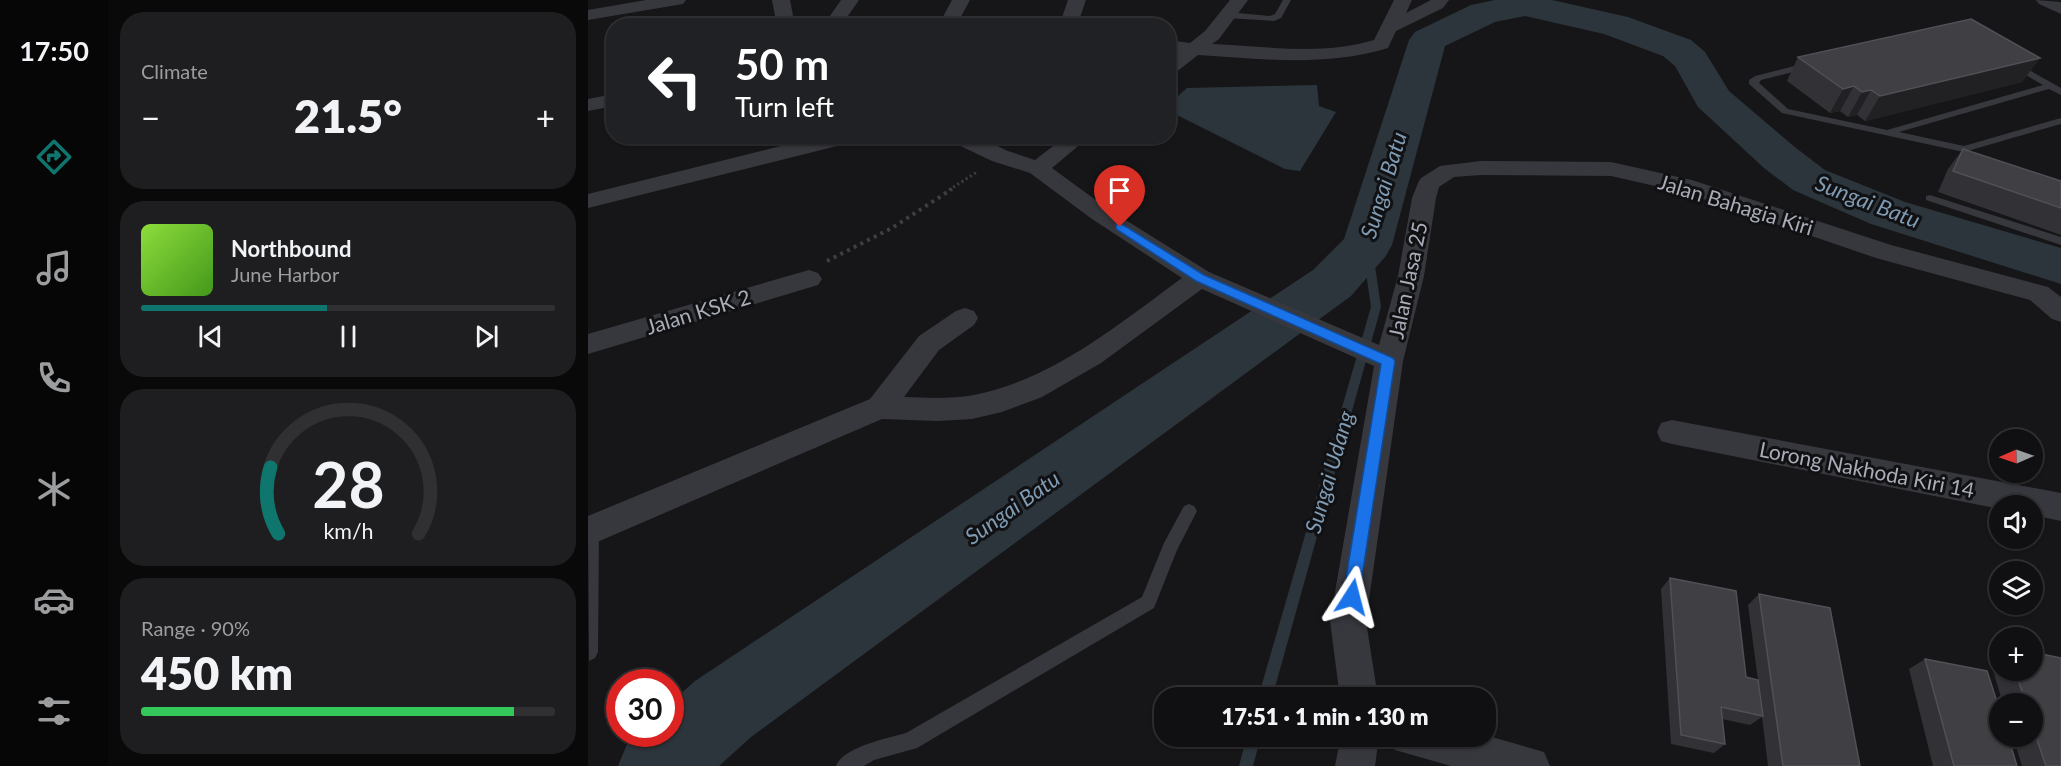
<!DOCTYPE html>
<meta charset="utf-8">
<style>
body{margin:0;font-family:Lato,sans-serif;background:#1e1e20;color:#f1f3f6;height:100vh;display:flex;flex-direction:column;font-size:22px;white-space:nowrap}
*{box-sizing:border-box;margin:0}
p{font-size:20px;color:#9c9d9f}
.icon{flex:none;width:33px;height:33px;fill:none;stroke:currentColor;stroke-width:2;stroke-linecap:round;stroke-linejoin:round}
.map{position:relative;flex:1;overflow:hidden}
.drawer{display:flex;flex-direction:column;gap:12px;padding:12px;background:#09090a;width:480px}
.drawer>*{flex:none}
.guide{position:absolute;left:18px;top:18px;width:570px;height:126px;border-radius:24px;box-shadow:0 2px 4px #0004,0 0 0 2px #303032;background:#202124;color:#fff;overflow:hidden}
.needle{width:39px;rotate:268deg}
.fabs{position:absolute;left:1401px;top:429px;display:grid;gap:12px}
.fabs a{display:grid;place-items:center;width:54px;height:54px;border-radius:50%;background:#101012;box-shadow:0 2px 4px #0004,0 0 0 2px #303032;font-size:30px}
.speed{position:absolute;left:18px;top:669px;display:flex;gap:12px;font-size:30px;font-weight:700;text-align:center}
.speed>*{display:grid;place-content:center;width:78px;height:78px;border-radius:50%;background:#101012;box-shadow:0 2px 4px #0004,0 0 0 2px #303032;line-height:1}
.speed .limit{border:9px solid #d22;background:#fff;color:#111}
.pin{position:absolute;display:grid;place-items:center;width:51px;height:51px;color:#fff;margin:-62px -26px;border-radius:50% 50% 50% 0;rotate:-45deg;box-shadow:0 0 6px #0007}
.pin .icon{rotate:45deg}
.me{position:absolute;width:66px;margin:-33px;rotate:9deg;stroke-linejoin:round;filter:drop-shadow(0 0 4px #0008)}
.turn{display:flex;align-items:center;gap:21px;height:126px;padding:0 30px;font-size:27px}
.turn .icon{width:78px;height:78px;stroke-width:2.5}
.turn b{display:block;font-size:42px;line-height:51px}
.big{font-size:45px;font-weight:800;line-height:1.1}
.drawer .widget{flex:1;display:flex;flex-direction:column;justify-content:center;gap:9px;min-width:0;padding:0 21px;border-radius:24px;background:#1e1e20}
.drawer .dial{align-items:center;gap:0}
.dial svg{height:156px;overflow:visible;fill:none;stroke:#303032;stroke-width:7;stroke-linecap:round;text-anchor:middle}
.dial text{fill:#f1f3f6;stroke:none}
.song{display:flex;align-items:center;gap:18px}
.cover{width:72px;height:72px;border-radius:9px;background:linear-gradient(135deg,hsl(90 70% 55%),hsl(100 70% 35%))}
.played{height:6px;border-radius:3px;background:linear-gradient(90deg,#0f766e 45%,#303032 45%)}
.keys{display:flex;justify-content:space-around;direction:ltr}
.heat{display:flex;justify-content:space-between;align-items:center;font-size:33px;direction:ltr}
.charge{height:9px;border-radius:4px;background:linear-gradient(90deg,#34c759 90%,#303032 0)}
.trip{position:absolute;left:566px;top:687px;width:342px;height:60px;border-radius:24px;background:#101012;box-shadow:0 2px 4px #0004,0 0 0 2px #303032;font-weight:800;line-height:60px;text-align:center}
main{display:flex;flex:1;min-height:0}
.tabs{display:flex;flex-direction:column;width:108px;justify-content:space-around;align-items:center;background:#060607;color:#9c9d9f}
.tabs .icon{width:42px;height:42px}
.tabs .selected{color:#0f766e}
.tabs b{font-size:27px;color:#f1f3f6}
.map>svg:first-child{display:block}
</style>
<main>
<nav class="tabs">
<b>17:50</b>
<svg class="icon selected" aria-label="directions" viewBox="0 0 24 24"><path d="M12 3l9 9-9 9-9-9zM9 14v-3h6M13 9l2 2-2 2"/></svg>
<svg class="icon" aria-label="music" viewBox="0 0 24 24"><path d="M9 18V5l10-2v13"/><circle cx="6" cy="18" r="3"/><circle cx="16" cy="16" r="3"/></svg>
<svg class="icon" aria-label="phone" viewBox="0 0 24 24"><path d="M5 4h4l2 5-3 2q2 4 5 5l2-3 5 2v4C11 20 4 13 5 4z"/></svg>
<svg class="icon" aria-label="climate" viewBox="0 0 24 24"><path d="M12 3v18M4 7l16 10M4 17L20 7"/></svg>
<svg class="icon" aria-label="car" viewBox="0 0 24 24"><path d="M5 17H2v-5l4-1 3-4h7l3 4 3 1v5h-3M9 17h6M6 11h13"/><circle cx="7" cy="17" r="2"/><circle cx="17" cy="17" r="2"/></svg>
<svg class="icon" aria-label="filters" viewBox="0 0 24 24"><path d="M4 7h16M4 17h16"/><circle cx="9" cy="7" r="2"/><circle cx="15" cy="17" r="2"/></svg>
</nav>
<section class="drawer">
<div class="widget"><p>Climate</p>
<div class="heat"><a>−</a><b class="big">21.5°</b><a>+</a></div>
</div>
<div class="widget">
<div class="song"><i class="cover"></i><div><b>Northbound</b><p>June Harbor</p></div></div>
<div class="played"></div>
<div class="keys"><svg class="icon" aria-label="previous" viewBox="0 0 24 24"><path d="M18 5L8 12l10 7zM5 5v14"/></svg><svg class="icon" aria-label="pause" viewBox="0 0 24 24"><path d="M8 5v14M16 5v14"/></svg><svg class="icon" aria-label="next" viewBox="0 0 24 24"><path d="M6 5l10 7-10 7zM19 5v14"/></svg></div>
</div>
<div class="widget dial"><svg viewBox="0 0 100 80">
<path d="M14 69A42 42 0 1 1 86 69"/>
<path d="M14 69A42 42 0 0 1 10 35" stroke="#0f766e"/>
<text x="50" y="56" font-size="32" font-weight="700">28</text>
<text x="50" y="72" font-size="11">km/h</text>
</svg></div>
<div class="widget"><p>Range · 90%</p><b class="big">450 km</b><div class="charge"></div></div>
</section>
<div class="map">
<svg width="1473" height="766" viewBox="0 0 1473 766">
<rect width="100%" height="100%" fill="#161618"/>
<!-- water -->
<path fill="#2c353c" d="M729,85L731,106L748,112L712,171L697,169L581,111V104L599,88Z"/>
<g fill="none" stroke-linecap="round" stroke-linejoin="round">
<!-- stream -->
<g fill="#2c353c" fill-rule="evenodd">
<path d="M914,0H925L940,5L937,7Z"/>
<path d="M779,242L784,245L793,307L684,698H670L783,307L774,245Z"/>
<path d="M659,736H673L665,766H651Z"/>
</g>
<!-- river -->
<path fill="#2c353c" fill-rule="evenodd" d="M907,0H964L1040,17L1103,40L1117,52L1141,91L1208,148L1237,170L1317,202L1473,248V284L1283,224L1205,190L1176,168L1110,107L1087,66L1075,56L1016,34L937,16L907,22L857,46L804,245L797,257L763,296L163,737L131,766H30L42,737L47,734H82V703L107,681L725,270L756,239L821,40L827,32L883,5Z"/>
<!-- path-far1 -->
<path stroke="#3d3f44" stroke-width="3" stroke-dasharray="2 3" stroke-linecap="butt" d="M361,190L389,172"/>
<!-- path -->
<path stroke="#3d3f44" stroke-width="4" stroke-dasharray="3 4.5" stroke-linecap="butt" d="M239,261L304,228L364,189"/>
<!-- lane -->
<g fill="#37383d" fill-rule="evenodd">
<path d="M695,0H703L693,18L686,21L639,18L635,15L639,12L682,16L687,14Z"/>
<path d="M1222,62L1227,65L1225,67L1173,80L1171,83L1200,109L1299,130L1455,85L1422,66L1420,64L1425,61L1473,88V95L1461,89L1311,132L1376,146L1473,118V124L1376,152L1194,113L1161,84V80L1167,76Z"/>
<path d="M1342,195L1473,237V245L1338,200V196Z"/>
<path d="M601,504L606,506L609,511L589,550L566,608L329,748L286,760L276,766H248C255,747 300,738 318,733L554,597L576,543L596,506Z"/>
<path d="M3,523L8,525L11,530L10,652L7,658L1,661L0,524Z"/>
</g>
<!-- street -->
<g fill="#37383d" fill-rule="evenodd">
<path d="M58,0H98L95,4L89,5L0,20V10Z"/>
<path d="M184,0H202L207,26H189Z"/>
<path d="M253,0H271L253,26H235Z"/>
<path d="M364,0H382L368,26H350Z"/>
<path d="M480,0H498L489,26H471Z"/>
<path d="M642,0H660L631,39L624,44C677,46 734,56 786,40L806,0H824L818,13L843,0H861L855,8L808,31L800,48C738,67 673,59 610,55L587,73L580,75V59L589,53L580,52V40L602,43L617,31Z"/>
<path d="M1448,0L1473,2V14L1451,4Z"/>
<path d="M26,94V106L0,111V99Z"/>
<path d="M233,136H271L269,141L0,208V194Z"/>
<path d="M360,136H388L420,151L447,160L478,136H502L464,168L520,209L621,272L791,345L810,276L824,198L830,183L833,178L852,166L893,161L1023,162L1104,180L1303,245L1460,287L1473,297V322L1464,319L1442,300L1288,258L1098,193L1023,176L893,175L866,177L851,187L848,198L836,276L815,361L778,621L790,698H752L742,621L786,366L614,289L513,363L454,397L414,412L384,419L350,421L294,419L0,546V516L282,399L331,336L368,311L377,308L386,311L390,318L386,325L351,350L316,397C339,398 363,399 386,395C464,380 531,324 594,278L504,219L442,173L404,161L362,141Z"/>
<path d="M221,270L230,273L234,279L230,285L0,354V334Z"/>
<path d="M1084,420L1473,493V521L1444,515V506H1412V509L1084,444L1073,441L1069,432L1073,423Z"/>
<path d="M897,735L956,752L962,766H863L807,750L802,736Z"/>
<path d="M753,736H791L787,766H747Z"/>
</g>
</g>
<!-- wall -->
<g fill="#323236">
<path d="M1210,57L1452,58L1434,82L1277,121L1269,115L1260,117L1252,111L1242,113L1199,81Z"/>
<path d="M1375,149L1473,181V235L1350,192L1360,169Z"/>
<path d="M1082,578L1158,677L1170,680L1160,605L1171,594L1272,766H1180L1174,717L1162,725L1134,719L1137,744L1126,753L1083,744L1073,589Z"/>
<path d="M1412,652V670H1444L1473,766H1434L1425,736H1444V704H1415L1401,657Z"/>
<path d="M1337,659L1429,766H1345L1321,669Z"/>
</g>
<!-- shaded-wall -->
<g fill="#212124">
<path d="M1452,58L1434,82L1277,121L1292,96Z"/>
<path d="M1266,86L1252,111L1242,113L1255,89Z"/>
<path d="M1283,90L1269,115L1260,117L1274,92Z"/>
</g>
<!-- building -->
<g fill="#3f3f44" stroke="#4f5156" stroke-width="1.5">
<path d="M1383,19L1452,58L1292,96L1283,90L1274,92L1266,86L1255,89L1210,57Z"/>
<path d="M1375,149L1473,181V208L1365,171Z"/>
<path d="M1082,578L1148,591L1158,677L1170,680L1175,716L1133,707L1137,744L1093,735Z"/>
<path d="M1171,594L1242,608L1272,766H1195Z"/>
<path d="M1444,652L1473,658V766H1458L1444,725V704H1438L1427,670H1444Z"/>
<path d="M1337,659L1399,671L1412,711V736H1420L1429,766H1366Z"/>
</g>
<!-- route -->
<path fill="#1a73e8" stroke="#114b97" stroke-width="1.5" d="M532,223L616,275L805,358L807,361L770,603L764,605L758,603L755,597L793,364L608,281L528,229V224Z"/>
<g text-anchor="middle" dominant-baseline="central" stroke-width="6" stroke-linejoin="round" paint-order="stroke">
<!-- street labels -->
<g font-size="21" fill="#a8adb8" stroke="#111113">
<text transform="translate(1148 204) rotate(17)">Jalan Bahagia Kiri</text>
<text transform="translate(819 280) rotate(-78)">Jalan Jasa 25</text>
<text transform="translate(110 311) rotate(-17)">Jalan KSK 2</text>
<text transform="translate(1279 469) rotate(11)">Lorong Nakhoda Kiri 14</text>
</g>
<!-- water labels -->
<g font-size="22" font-style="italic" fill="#7f9bb3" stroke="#111113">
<text transform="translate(795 185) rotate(-73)">Sungai Batu</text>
<text transform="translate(1280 201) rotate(21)">Sungai Batu</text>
<text transform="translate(741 472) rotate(-74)">Sungai Udang</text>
<text transform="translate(424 507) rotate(-35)">Sungai Batu</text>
</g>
</g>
</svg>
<div class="fabs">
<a><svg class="needle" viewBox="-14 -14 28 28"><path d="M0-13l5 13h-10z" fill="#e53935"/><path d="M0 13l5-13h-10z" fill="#9c9d9f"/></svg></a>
<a><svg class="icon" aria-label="sound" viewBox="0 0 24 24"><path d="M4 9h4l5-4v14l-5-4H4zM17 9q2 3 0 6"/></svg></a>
<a><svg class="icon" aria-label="layers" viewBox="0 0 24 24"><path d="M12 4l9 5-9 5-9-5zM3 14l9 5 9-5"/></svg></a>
<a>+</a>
<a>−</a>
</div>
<div class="speed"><div class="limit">30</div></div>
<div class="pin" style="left:532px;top:227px;background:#d93025"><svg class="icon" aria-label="arrive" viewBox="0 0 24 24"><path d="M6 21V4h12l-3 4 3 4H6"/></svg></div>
<svg class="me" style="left:764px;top:597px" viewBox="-20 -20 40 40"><path d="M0-17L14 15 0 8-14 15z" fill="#1a73e8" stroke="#fff" stroke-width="4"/></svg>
<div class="trip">17:51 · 1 min · 130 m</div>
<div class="guide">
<div class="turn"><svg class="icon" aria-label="left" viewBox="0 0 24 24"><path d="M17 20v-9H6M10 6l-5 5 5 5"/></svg><div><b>50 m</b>Turn left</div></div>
</div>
</div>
</main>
